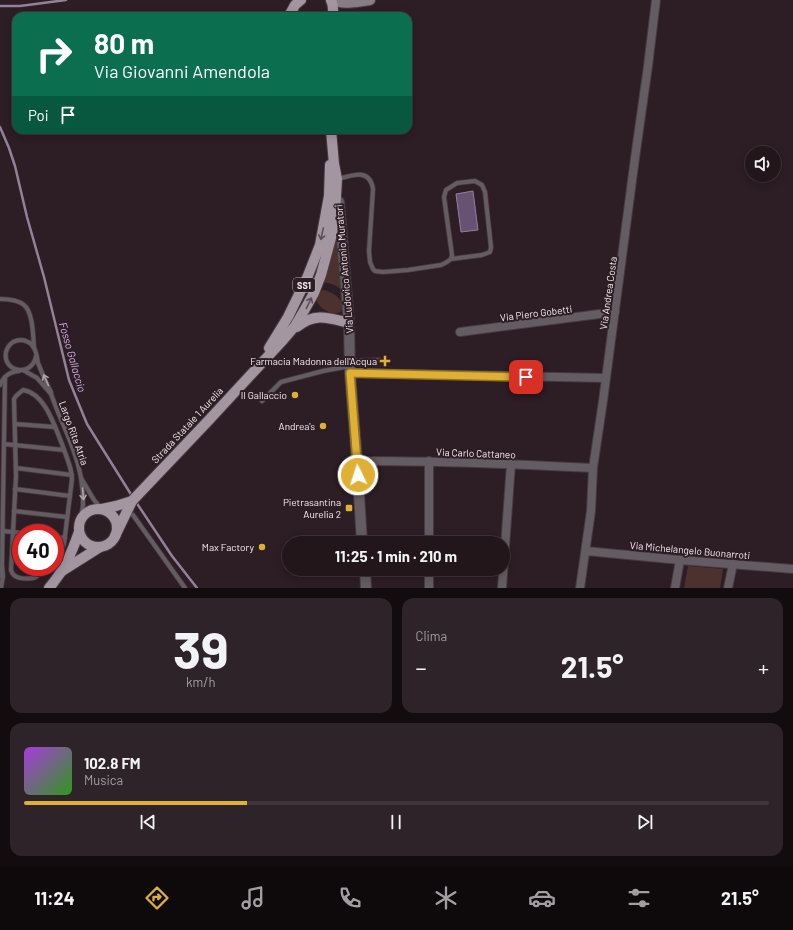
<!DOCTYPE html>
<html lang="it">
<meta charset="utf-8">
<style>
body{margin:0;font-family:Barlow,sans-serif;background:#2e2328;color:#f1f3f6;height:100vh;display:flex;flex-direction:column;font-size:15px;white-space:nowrap}
*{box-sizing:border-box;margin:0}
p{font-size:13px;color:#a29fa3}
.icon{flex:none;width:22px;height:22px;fill:none;stroke:currentColor;stroke-width:2;stroke-linecap:round;stroke-linejoin:round}
.map{position:relative;height:588px;overflow:hidden}
.drawer{display:flex;flex-direction:column;gap:10px;padding:10px;background:#130c0f;flex:1}
.drawer>*{flex:none}
.top-card{position:absolute;left:12px;top:12px;width:400px;height:122px;border-radius:12px;box-shadow:0 2px 10px #0003,0 0 0 1px #3f353a;background:#0b6e4f;color:#fff;overflow:hidden}
.buttons{position:absolute;left:745px;top:146px;display:grid;gap:8px}
.buttons a{display:grid;place-items:center;width:36px;height:36px;border-radius:50%;background:#22161b;box-shadow:0 2px 10px #0003,0 0 0 1px #3f353a;font-size:20px}
.speed{position:absolute;left:12px;top:524px;display:flex;gap:8px;font-size:20px;font-weight:700;text-align:center}
.speed>*{display:grid;place-content:center;width:52px;height:52px;border-radius:50%;background:#22161b;box-shadow:0 2px 10px #0003,0 0 0 1px #3f353a;line-height:1}
.speed .limit{border:6px solid #d22;background:#fff;color:#111}
.pin{position:absolute;display:grid;place-items:center;width:34px;height:34px;color:#fff;margin:-17px;border-radius:8px;box-shadow:0 2px 6px #0006}
.me{position:absolute;width:44px;margin:-22px;rotate:356deg;stroke-linejoin:round;filter:drop-shadow(0 0 3px #0008)}
.turn{display:flex;align-items:center;gap:14px;height:84px;padding:0 16px;font-size:18px}
.turn .icon{width:52px;height:52px;stroke-width:2.5}
.turn b{display:block;font-size:28px;line-height:34px}
.then{display:flex;align-items:center;height:38px;padding:0 16px;background:#0003;gap:8px;font-size:15px}
.big{font-size:30px;font-weight:700;line-height:1.1}
.drawer .card{flex:1;display:flex;flex-direction:column;justify-content:center;gap:6px;min-width:0;padding:0 14px;border-radius:12px;background:#2e2328}
.drawer .dial{align-items:center;gap:0}
.dial b{font-size:52px;line-height:1}
.song{display:flex;align-items:center;gap:12px}
.cover{width:48px;height:48px;border-radius:6px;background:linear-gradient(135deg,hsl(280 70% 55%),hsl(110 70% 35%))}
.played{height:4px;border-radius:2px;background:linear-gradient(90deg,#dfb034 30%,#3f353a 30%)}
.keys{display:flex;justify-content:space-around;direction:ltr}
.heat{display:flex;justify-content:space-between;align-items:center;font-size:22px;direction:ltr}
.drawer .tiles{flex:1;display:grid;gap:10px;grid-template-columns:1fr 1fr}
.card:last-child{grid-column:span 2}
.trip{position:absolute;left:282px;top:536px;width:228px;height:40px;border-radius:20px;background:#22161b;box-shadow:0 2px 10px #0003,0 0 0 1px #3f353a;font-weight:700;line-height:40px;text-align:center}
.dock{display:flex;height:64px;justify-content:space-around;align-items:center;background:#0e090b;color:#a29fa3}
.dock .icon{width:28px;height:28px}
.dock .current{color:#dfb034}
.dock b{font-size:18px;color:#f1f3f6}
.map>svg:first-child{display:block}
</style>
<div class="map">
<svg width="793" height="588" viewBox="0 0 793 588">
<rect width="100%" height="100%" fill="#2d1d24"/>
<!-- green -->
<g fill="#4c322e">
<path d="M337,232L343,291C337,285 331,283 322,282Z"/>
<path d="M323,290C331,290 352,305 340,312C330,318 305,300 323,290Z"/>
<path d="M688,566L723,569L720,588H684Z"/>
</g>
<!-- water -->
<path fill="#685273" stroke="#938099" d="M473,191L478,230L461,232L456,194Z"/>
<g fill="none" stroke-linecap="round" stroke-linejoin="round">
<!-- stream -->
<g stroke="#938099" stroke-width="2.5">
<path d="M0,6H20L66,0"/>
<path d="M0,127L9,148L15,166L27,217L44,277L69,380L87,424L132,496"/>
<path d="M136,502L172,556L197,588"/>
</g>
<defs>
<g id="service">
<path d="M338,179C352,175 370,168 373,189L369,251L370,262L373,269L375,271L383,272L408,270L441,265L447,262L451,259L452,255L444,197L446,190L457,183L475,181L482,185L485,192L491,247L490,252L482,255L451,259"/>
<path d="M0,299C8,299 18,300 24,305C33,312 33,336 34,347"/>
<path d="M350,361L379,360"/>
<path d="M23,370L37,378L51,394V392C46,383 42,373 38,363C37,359 37,353 34,348C33,346 31,343 28,342C23,339 17,340 13,342C9,345 7,348 6,352C2,372 32,378 36,356"/>
<path d="M0,385C4,376 9,372 19,371"/>
<path d="M51,394C61,422 76,449 81,478"/>
<path d="M262,401L281,382L323,371L350,366"/>
<path d="M15,424L55,427"/>
<path d="M4,444L64,450"/>
<path d="M16,468L72,475"/>
<path d="M15,489L70,496"/>
<path d="M14,511L67,517"/>
<path d="M133,515L185,588"/>
<path d="M81,519L83,505V494L81,478L94,500L102,509"/>
<path d="M3,531L21,533"/>
<path d="M55,537L65,538"/>
<path d="M12,554L21,555"/>
<path d="M2,566L5,377"/>
<path d="M45,567C43,570 40,574 36,577C33,579 21,579 17,577C14,576 12,573 11,570L16,476L14,399L16,396L23,390C45,393 55,427 62,444C65,453 69,462 71,471L72,479L64,544L62,549L55,556"/>
<path d="M0,576L2,566L3,576L1,588"/>
</g>
<g id="minor">
<path d="M460,332L615,312"/>
<path d="M350,373L606,378"/>
<path d="M357,461C436,461 515,464 593,468"/>
<path d="M429,461V543"/>
<path d="M586,551L680,560L793,569"/>
<path d="M429,569V588"/>
<path d="M502,588L511,464"/>
<path d="M580,588L591,511L593,468L603,401L635,158L648,66L656,0"/>
<path d="M675,588L680,560"/>
<path d="M728,588L733,564"/>
</g>
<g id="tertiary">
<path d="M339,202L349,323L350,373L357,461L362,543"/>
<path d="M365,569L366,588"/>
</g>
<path id="secondary" d="M331,0C343,5 358,2 370,0"/>
<g id="primary">
<path d="M331,0C333,5 334,10 332,16"/>
<path d="M289,16L295,5L301,0"/>
<path d="M297,327C315,312 329,318 349,323"/>
<path d="M269,348L288,317L307,278L320,245L329,196L330,165"/>
<circle cx="98" cy="528" r="19"/>
<path d="M102,509L116,506L132,501"/>
<path d="M115,536L132,501L208,421L283,340L295,326L305,309L314,293L321,275L331,238L335,213L337,179L334,164L331,130"/>
<path d="M62,571L100,547"/>
<path d="M49,588C64,571 72,552 79,532"/>
</g>
</defs>
<!-- service casing -->
<use href="#service" stroke="#493a41" stroke-width="5.5"/>
<!-- minor casing -->
<use href="#minor" stroke="#493a41" stroke-width="10"/>
<!-- tertiary casing -->
<use href="#tertiary" stroke="#493a41" stroke-width="12"/>
<!-- secondary casing -->
<use href="#secondary" stroke="#493a41" stroke-width="12"/>
<!-- primary casing -->
<use href="#primary" stroke="#493a41" stroke-width="12"/>
<!-- service -->
<use href="#service" stroke="#635c62" stroke-width="4"/>
<!-- minor -->
<use href="#minor" stroke="#635c62" stroke-width="8"/>
<!-- tertiary -->
<use href="#tertiary" stroke="#635c62" stroke-width="10"/>
<!-- secondary -->
<use href="#secondary" stroke="#887d85" stroke-width="10"/>
<!-- primary -->
<use href="#primary" stroke="#a496a1" stroke-width="10"/>
</g>
<!-- one-way arrows -->
<defs><path id="oneway-shaft" d="M-6 0H5M1.5-3L5.5 0L1.5 3" fill="none" stroke-width="1.6" stroke-linecap="round" stroke-linejoin="round"/></defs>
<g stroke="#5d4d56">
<use href="#oneway-shaft" transform="translate(322 234) rotate(103)"/>
<use href="#oneway-shaft" transform="translate(309 303) rotate(-64)"/>
</g>
<g stroke="#aea4aa">
<use href="#oneway-shaft" transform="translate(46 380) rotate(-114)"/>
<use href="#oneway-shaft" transform="translate(83 494) rotate(86)"/>
</g>
<g fill="none" stroke-linecap="round" stroke-linejoin="round">
<defs>
<path id="route" d="M358,475L350,373L526,377"/>
</defs>
<!-- route casing -->
<use href="#route" stroke="#917222" stroke-width="10"/>
<!-- route -->
<use href="#route" stroke="#dfb034" stroke-width="7"/>
</g>
<!-- markers -->
<g fill="#dfb034" stroke="#2d1d24" stroke-width="1.5">
<path d="M383 355h4v4h4v4h-4v4h-4v-4h-4v-4h4z"/>
<circle cx="295" cy="395" r="4"/>
<circle cx="323" cy="426" r="4"/>
<rect x="345" y="504" width="8" height="8" rx="2"/>
<circle cx="262" cy="547" r="4"/>
</g>
<g text-anchor="middle" dominant-baseline="central" stroke-width="4" stroke-linejoin="round" paint-order="stroke">
<!-- shield labels -->
<rect fill="#2d1d24" stroke="#bbafb4" stroke-width="1" x="293" y="278" width="22" height="14" rx="3"/>
<g font-size="9" font-weight="bold" fill="#f8edf1">
<text x="304" y="285">SS1</text>
</g>
<!-- street labels -->
<g font-size="10" fill="#f8edf1" stroke="#2d1d24">
<text transform="translate(344 269) rotate(-95)">Via Ludovico Antonio Muratori</text>
<text transform="translate(608 293) rotate(-82)">Via Andrea Costa</text>
<text transform="translate(536 313) rotate(-7)">Via Piero Gobetti</text>
<text transform="translate(187 425) rotate(-47)">Strada Statale 1 Aurelia</text>
<text transform="translate(74 433) rotate(70)">Largo Rita Atria</text>
<text transform="translate(476 453) rotate(2)">Via Carlo Cattaneo</text>
<text transform="translate(690 550) rotate(5)">Via Michelangelo Buonarroti</text>
</g>
<!-- poi labels -->
<g font-size="10" fill="#f8edf1" stroke="#2d1d24" text-anchor="end">
<text x="377" y="361">Farmacia Madonna dell'Acqua</text>
<text x="287" y="395">Il Gallaccio</text>
<text x="315" y="426">Andrea's</text>
<text x="341" y="502">Pietrasantina<tspan x="341" dy="12">Aurelia 2</tspan></text>
<text x="254" y="547">Max Factory</text>
</g>
<!-- water labels -->
<g font-size="11" font-style="italic" fill="#d6b0e8" stroke="#2d1d24">
<text transform="translate(73 357) rotate(74)">Fosso Gallaccio</text>
</g>
</g>
</svg>
<div class="buttons">
<a><svg class="icon" aria-label="sound" viewBox="0 0 24 24"><path d="M4 9h4l5-4v14l-5-4H4zM17 9q2 3 0 6"/></svg></a>
</div>
<div class="speed"><div class="limit">40</div></div>
<div class="pin" style="left:526px;top:377px;background:#d93025"><svg class="icon" aria-label="arrive" viewBox="0 0 24 24"><path d="M6 21V4h12l-3 4 3 4H6"/></svg></div>
<svg class="me" style="left:358px;top:475px" viewBox="-20 -20 40 40"><circle r="17" fill="#dfb034" stroke="#fff" stroke-width="3"/><path d="M0-11L8 9 0 5-8 9z" fill="#fff"/></svg>
<div class="trip">11:25 · 1 min · 210 m</div>
<div class="top-card">
<div class="turn"><svg class="icon" aria-label="right" viewBox="0 0 24 24"><path d="M7 20v-9h11M14 6l5 5-5 5"/></svg><div><b>80 m</b>Via Giovanni Amendola</div></div>
<div class="then">Poi<svg class="icon" aria-label="arrive" viewBox="0 0 24 24"><path d="M6 21V4h12l-3 4 3 4H6"/></svg></div>
</div>
</div>
<section class="drawer">
<div class="tiles">
<div class="card dial"><b>39</b><p>km/h</p></div>
<div class="card"><p>Clima</p>
<div class="heat"><a>−</a><b class="big">21.5°</b><a>+</a></div>
</div>
<div class="card">
<div class="song"><i class="cover"></i><div><b>102.8 FM</b><p>Musica</p></div></div>
<div class="played"></div>
<div class="keys"><svg class="icon" aria-label="previous" viewBox="0 0 24 24"><path d="M18 5L8 12l10 7zM5 5v14"/></svg><svg class="icon" aria-label="pause" viewBox="0 0 24 24"><path d="M8 5v14M16 5v14"/></svg><svg class="icon" aria-label="next" viewBox="0 0 24 24"><path d="M6 5l10 7-10 7zM19 5v14"/></svg></div>
</div>
</div>
</section>
<nav class="dock">
<b>11:24</b>
<svg class="icon current" aria-label="directions" viewBox="0 0 24 24"><path d="M12 3l9 9-9 9-9-9zM9 14v-3h6M13 9l2 2-2 2"/></svg>
<svg class="icon" aria-label="music" viewBox="0 0 24 24"><path d="M9 18V5l10-2v13"/><circle cx="6" cy="18" r="3"/><circle cx="16" cy="16" r="3"/></svg>
<svg class="icon" aria-label="phone" viewBox="0 0 24 24"><path d="M5 4h4l2 5-3 2q2 4 5 5l2-3 5 2v4C11 20 4 13 5 4z"/></svg>
<svg class="icon" aria-label="climate" viewBox="0 0 24 24"><path d="M12 3v18M4 7l16 10M4 17L20 7"/></svg>
<svg class="icon" aria-label="car" viewBox="0 0 24 24"><path d="M5 17H2v-5l4-1 3-4h7l3 4 3 1v5h-3M9 17h6M6 11h13"/><circle cx="7" cy="17" r="2"/><circle cx="17" cy="17" r="2"/></svg>
<svg class="icon" aria-label="filters" viewBox="0 0 24 24"><path d="M4 7h16M4 17h16"/><circle cx="9" cy="7" r="2"/><circle cx="15" cy="17" r="2"/></svg>
<b>21.5°</b>
</nav>
